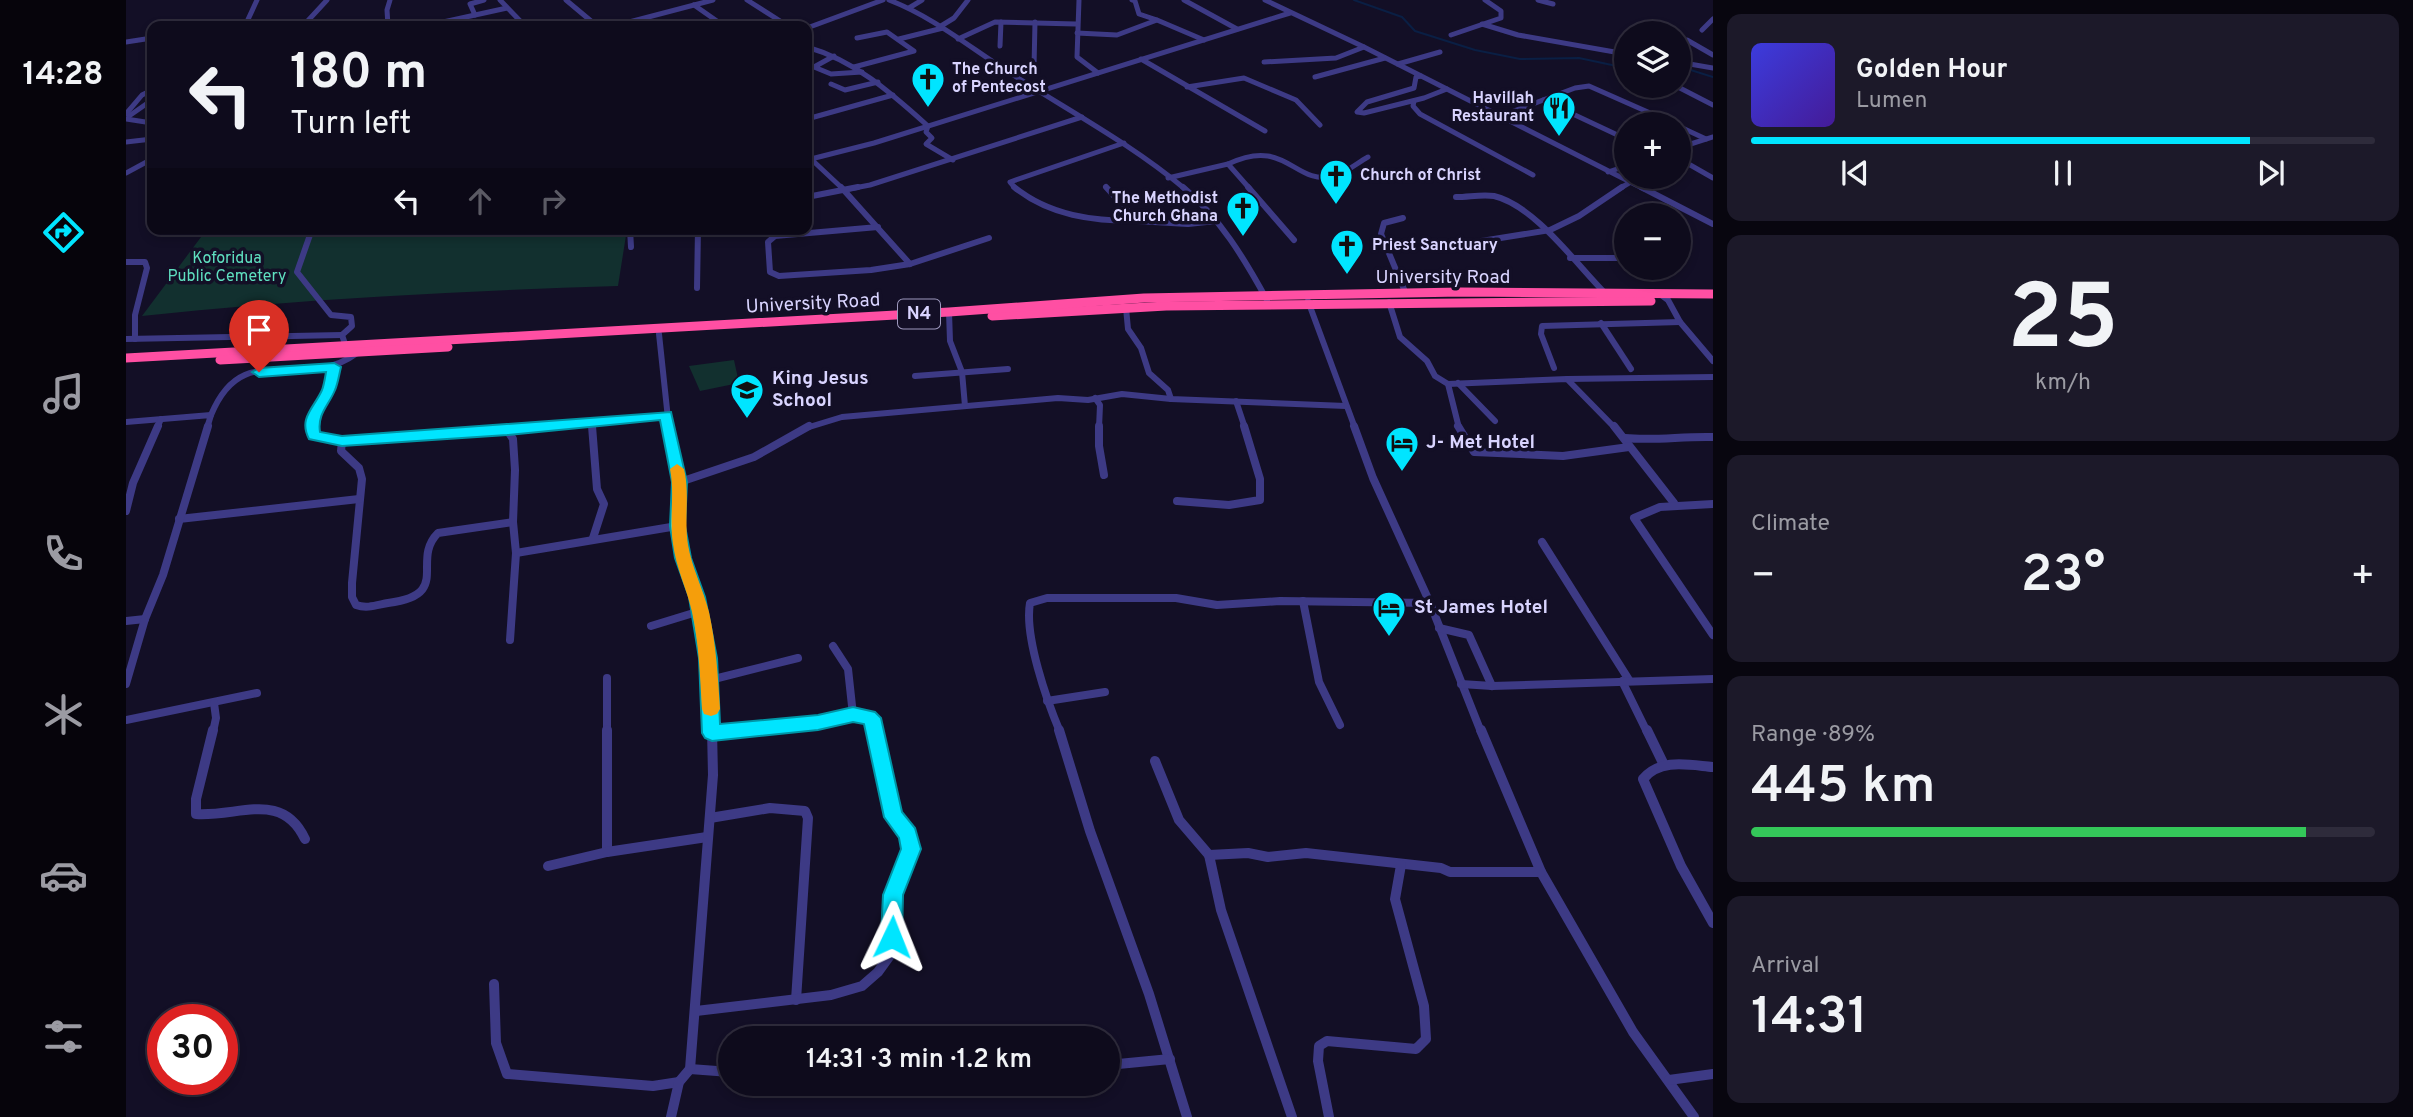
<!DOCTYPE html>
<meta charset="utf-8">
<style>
body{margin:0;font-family:Overpass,sans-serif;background:#1c1929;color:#f1f3f6;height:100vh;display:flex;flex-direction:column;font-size:26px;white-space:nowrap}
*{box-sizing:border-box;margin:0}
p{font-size:23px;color:#9b9ba3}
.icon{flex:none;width:38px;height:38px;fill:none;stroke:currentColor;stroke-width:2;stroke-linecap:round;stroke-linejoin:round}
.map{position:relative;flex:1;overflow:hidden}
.panel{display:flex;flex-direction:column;gap:14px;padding:14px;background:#08060f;width:700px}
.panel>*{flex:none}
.guide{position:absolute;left:21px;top:21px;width:665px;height:214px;border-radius:14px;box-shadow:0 4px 10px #0003,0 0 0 2px #2e2b3b;background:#0e0b1c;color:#f1f3f6;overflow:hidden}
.buttons{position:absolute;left:1488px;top:21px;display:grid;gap:14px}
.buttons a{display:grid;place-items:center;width:77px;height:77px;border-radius:50%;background:#0e0b1c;box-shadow:0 4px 10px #0003,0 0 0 2px #2e2b3b;font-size:35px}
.speed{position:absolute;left:21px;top:1004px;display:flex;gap:14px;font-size:35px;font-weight:700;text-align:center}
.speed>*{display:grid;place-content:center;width:91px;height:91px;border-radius:50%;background:#0e0b1c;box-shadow:0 4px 10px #0003,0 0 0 2px #2e2b3b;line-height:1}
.speed .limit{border:10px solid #d22;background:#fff;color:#111}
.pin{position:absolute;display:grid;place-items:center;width:60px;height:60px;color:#fff;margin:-72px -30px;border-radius:50% 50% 50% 0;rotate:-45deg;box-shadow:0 0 7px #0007}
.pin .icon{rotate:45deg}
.me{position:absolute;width:77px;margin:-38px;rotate:2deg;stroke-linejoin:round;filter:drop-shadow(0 0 5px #0008)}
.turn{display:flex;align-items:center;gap:24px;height:147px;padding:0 28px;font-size:32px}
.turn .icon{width:91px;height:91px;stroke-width:2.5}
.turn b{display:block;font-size:49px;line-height:60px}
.lanes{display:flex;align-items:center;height:66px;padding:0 28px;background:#0003;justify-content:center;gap:35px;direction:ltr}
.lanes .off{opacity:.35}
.big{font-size:52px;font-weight:600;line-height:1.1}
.panel .tile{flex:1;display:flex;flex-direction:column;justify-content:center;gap:10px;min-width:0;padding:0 24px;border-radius:14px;background:#1c1929}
.panel .dial{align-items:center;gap:0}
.dial b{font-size:91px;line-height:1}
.song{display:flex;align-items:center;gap:21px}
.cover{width:84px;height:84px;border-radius:10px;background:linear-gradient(135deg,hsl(240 70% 55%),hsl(260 70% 35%))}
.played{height:7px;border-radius:4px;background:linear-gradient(90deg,#00e5ff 80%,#2e2b3b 80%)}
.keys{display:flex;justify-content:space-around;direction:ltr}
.heat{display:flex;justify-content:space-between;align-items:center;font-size:38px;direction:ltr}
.charge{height:10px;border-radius:5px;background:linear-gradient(90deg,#34c759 89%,#2e2b3b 0)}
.trip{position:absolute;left:592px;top:1026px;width:402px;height:70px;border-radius:35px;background:#0e0b1c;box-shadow:0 4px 10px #0003,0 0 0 2px #2e2b3b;font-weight:600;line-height:70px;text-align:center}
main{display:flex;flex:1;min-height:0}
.tab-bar{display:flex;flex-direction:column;width:126px;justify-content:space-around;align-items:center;background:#06040b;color:#9b9ba3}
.tab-bar .icon{width:49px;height:49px}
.tab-bar .active{color:#00e5ff}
.tab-bar b{font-size:32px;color:#f1f3f6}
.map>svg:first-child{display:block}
</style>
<main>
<nav class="tab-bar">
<b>14:28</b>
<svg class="icon active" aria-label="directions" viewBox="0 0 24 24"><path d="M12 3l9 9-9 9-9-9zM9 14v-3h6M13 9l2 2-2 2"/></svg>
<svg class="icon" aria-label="music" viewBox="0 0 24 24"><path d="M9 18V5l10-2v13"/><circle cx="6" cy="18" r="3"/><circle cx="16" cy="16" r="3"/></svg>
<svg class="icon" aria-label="phone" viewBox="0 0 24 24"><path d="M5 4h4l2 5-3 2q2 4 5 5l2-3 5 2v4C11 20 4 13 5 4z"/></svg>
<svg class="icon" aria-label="climate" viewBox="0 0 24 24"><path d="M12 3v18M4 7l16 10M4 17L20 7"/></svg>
<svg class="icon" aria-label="car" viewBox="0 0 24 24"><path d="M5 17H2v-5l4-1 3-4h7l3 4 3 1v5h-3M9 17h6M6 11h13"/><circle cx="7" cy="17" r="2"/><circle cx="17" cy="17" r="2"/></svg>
<svg class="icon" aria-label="filters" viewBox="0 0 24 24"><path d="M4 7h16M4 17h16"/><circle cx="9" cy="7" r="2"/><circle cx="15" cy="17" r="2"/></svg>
</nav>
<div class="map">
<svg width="1587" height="1117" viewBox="0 0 1587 1117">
<rect width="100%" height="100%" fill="#130f26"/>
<!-- green -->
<g fill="#12302f">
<path d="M81,229H501L492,286C333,291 175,299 16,316Z"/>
<path d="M608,360L613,383L574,391L563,366Z"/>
</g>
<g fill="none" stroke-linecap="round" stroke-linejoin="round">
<!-- stream -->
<g stroke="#0a1f44" stroke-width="2">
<path d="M1228,0L1276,17L1289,31L1349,50L1394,59L1453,58L1500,68"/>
<path d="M1552,66L1587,77"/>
</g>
<!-- minor-far3 -->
<g stroke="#3d3a85" stroke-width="5">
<path d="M374,0L399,26"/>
<path d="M440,0L471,26"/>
<path d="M621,0L662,26"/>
<path d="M763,0C807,17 842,46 881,71C941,110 1004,143 1059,189"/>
<path d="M953,0L951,57L972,73"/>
<path d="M1058,0L1111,29"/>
<path d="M1139,0L1238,47L1518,189"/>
<path d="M1412,0L1427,4"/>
<path d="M568,5L598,26"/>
<path d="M783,8L796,0"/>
<path d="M349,15L344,4L358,0"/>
<path d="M1031,20L1078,40"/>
<path d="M1356,24L1392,35L1500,54"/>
<path d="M119,26L131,0"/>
<path d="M177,26L201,0"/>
<path d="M262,26L261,10L264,0"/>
<path d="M299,26L381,8"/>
<path d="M488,26L587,0"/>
<path d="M815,26L828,18L842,0"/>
<path d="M681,28L757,0"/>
<path d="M1576,30L1587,19"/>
<path d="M951,33L991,35L1031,20L1013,14L1009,1L1006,0"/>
<path d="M1325,35L1375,18V11L1359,0"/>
<path d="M773,39L817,28"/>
<path d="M832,39L869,22L950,24"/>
<path d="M1561,40L1587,55"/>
<path d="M0,42L26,38"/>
<path d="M874,46L875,22"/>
<path d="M681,47C730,61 765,93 802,126L800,132L806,138L800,144L827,160"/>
<path d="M708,56L688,67L705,74L736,72"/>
<path d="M1015,59L1139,131"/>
<path d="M1138,62L1210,58L1238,47"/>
<path d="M1552,62L1587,68"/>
<path d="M1272,64L1314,52"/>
<path d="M728,67L788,51L761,32L731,38"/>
<path d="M908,67L909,22"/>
<path d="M1295,76L1290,77L1288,88L1241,102L1231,112L1238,113L1298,98L1321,89"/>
<path d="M1189,77L1259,58"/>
<path d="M705,84L719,90L752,82"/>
<path d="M1550,86L1587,105"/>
<path d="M1061,87L1118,78L1170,100L1194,125"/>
<path d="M1417,100L1500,139"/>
<path d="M1288,101L1287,106L1294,114L1407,175"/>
<path d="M0,114L16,95L26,90"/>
<path d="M3,116L26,100"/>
<path d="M1375,116L1449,88L1463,86L1549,124"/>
<path d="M0,119L26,123"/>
<path d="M681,119L767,95"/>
<path d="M1552,126L1580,139"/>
<path d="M0,142L26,139"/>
<path d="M1552,148L1587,137"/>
<path d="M1552,158L1587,178"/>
<path d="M685,159L717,189"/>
<path d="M681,160L748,143L1164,13"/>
<path d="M1102,164C1161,136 1167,186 1208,176C1220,173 1231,163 1242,157"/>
<path d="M1482,172L1500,166"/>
<path d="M0,173L26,159"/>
<path d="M1042,178L1102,164L1124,189"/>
<path d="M980,187L982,189"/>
<path d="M723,189L744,185L956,117"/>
<path d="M890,189L884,182L998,143"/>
<path d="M1493,189L1503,183"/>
</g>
<!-- minor-far2 -->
<g stroke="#3d3a85" stroke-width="6">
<path d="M715,187L784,264"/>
<path d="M888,187C924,216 967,221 1011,221"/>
<path d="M980,187L1011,221L1062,224L1090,221"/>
<path d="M1057,187C1094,218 1118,258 1141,300"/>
<path d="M1122,187L1168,240"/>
<path d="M1515,187L1587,224"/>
<path d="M681,197L732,187"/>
<path d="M1330,197C1343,197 1356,194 1368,196C1408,205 1451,265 1479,293"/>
<path d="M1277,218L1258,223L1255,234L1280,294"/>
<path d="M752,227L649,236L642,242L644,272L653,276L745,270L784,264L863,238"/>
<path d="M504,229L505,247"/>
<path d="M158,231L185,232L171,272L205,315L225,317L226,326L216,335L219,344"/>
<path d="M1312,248L1424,230L1453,216L1496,187"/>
<path d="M1444,258H1500"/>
<path d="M0,262H19L21,268L9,315V339"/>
<path d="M571,288L572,229"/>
<path d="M1534,294L1542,300L1554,322L1587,361"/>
<path d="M1182,301L1229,428"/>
<path d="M1263,302L1274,337L1301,361L1309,376L1322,384L1441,379L1489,428"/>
<path d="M1000,308L1002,329L1015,348L1023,373L1042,390L1045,399"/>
<path d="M823,312L824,341L836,372L839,406"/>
<path d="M1475,323L1505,369"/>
<path d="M533,334L543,428"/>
<path d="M0,339L216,335"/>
<path d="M1428,368L1415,334L1416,326L1554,322"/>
<path d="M789,376L882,369"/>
<path d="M1441,379L1587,377"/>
<path d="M1332,383L1369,421"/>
<path d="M1322,384L1333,428"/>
<path d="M969,398L974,405L973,428"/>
<path d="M1110,401L1119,428"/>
<path d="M85,415C118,335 174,395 231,353"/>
<path d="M466,421L467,428"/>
<path d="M0,422L85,415L81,428"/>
<path d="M31,428L35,419"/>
<path d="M186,428C185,407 205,391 208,367"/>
<path d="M400,428L540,415"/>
<path d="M680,428L716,417L932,398L962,400L996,394L1045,399L1220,406"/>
</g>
<!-- minor-far1 -->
<g stroke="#3d3a85" stroke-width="8">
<path d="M186,426L188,435L216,441L215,451L233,468L236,479L226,583V597L230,605C241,609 251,605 262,603C327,595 284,561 312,533L387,522"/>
<path d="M466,426L471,489L478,504L467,538"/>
<path d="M542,426L554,482L551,526L557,558L574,611L584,680L586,732"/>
<path d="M973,426V446L978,475"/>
<path d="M1228,426L1247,478L1304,603L1355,732"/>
<path d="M1332,426L1348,452L1437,456L1503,447"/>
<path d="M1488,426L1548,503"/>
<path d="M381,430L387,439L389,470L387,522L390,553L384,640"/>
<path d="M1499,438C1528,441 1557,436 1587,437"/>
<path d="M216,441L419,426"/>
<path d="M554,482L628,457L683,426"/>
<path d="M1051,501L1103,505L1134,500V479L1118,426"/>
<path d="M1587,504L1534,507L1508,518L1587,635"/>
<path d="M0,511L7,483L32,426"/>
<path d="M53,519L233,499"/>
<path d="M1416,542L1503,680"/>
<path d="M390,553L551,526"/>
<path d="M1177,601L1193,682L1214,725"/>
<path d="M0,621L19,619"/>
<path d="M525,626L574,611"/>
<path d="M1313,628L1343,635L1366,686"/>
<path d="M707,646L722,669L727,715"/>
<path d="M481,678V732"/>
<path d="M584,680L672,658"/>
<path d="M1496,681L1521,732"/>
<path d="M0,684L19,619L37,575L82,426"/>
<path d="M1335,684L1366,686L1587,679"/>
<path d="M921,701L979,692"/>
<path d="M0,720L131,693"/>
<path d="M87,732L90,718L88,703"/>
<path d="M597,732L692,723L727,715L743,717L749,724L750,732"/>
<path d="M934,732C921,701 898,636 904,603L921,598H1050L1091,605L1154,601L1304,603"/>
</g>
<!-- minor -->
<g stroke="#3d3a85" stroke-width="10">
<path d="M87,730L70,799V814C113,817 156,790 179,839"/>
<path d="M481,730V852"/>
<path d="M933,730L964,831L1023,994L1061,1117"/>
<path d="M1355,730L1415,872L1507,1032L1568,1117"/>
<path d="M1521,730L1538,765"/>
<path d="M586,733L616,730"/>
<path d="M1029,761L1053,820L1083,855"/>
<path d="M1587,767C1563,765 1534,758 1517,779L1555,866L1587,923"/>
<path d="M584,818L644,808L679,811L682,818L670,1000"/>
<path d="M422,866L481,852L581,837"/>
<path d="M368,984L370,1043L381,1074L527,1086L553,1082"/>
<path d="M570,1011L705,995L736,986L752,972L765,954L767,895L785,849L782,834L767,817L750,730"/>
<path d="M982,1065L1044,1059"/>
<path d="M564,1069L604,1072"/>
<path d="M1543,1080L1587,1074"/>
<path d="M545,1117L553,1082L564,1069L587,775L586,730"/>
<path d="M1166,1117L1095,910L1083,855L1122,853L1142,857L1180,853L1315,868L1324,872H1415"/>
<path d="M1203,1117L1192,1061L1193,1046L1201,1041L1290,1049L1300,1039L1298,1006L1269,899L1275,865"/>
</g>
<!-- highway -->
<g stroke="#ff4fa3" stroke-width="9">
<path d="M866,316L1040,306L1525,301"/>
<path d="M0,358L823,312L1018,298L1335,292L1587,294"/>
<path d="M94,360L322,347"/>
</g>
</g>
<!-- route -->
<path fill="#00e5ff" stroke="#0095a6" stroke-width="2" d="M208,363L215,367C213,375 212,383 209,390C203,405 191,414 194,432L216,436L545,412L561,482L559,526L565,558L579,597L591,658L594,724L692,715L727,707L749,712L755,718L776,812L789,828L795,849L777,895L776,937L773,945L766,947L758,945L755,937L757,895L775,849L773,838L758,817L738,724L727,722L692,730L586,741L579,738L576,733L573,658L563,597L549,558L544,526L546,482L534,420L381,435L216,446L183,439C172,418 188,408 196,390C198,385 199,378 200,372L133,377L126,372L133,368Z"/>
<!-- slow -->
<path fill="#f59e0b" d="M551,464L558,469C564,494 558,519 562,545C566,568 577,589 583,612C590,644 592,676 594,709L591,714L585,716L578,714L576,709C574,676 573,644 566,612C561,589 550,568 547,544C543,519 549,494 544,469Z"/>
<!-- icons -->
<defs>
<symbol id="church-pin" viewBox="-11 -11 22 30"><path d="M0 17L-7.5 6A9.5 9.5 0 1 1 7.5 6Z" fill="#00e5ff" stroke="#130f26"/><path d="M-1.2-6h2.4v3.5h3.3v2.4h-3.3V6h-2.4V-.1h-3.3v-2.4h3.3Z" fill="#111"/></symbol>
<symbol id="restaurant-pin" viewBox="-11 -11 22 30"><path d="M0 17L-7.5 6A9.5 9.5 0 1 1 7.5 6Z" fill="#00e5ff" stroke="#130f26"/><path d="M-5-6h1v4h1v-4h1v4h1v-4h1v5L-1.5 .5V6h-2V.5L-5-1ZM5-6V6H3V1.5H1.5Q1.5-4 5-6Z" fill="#111"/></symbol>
<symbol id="school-pin" viewBox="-11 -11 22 30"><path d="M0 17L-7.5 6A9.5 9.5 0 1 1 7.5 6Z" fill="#00e5ff" stroke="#130f26"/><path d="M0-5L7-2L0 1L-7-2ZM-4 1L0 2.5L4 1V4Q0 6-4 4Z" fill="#111"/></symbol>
<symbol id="hotel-pin" viewBox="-11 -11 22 30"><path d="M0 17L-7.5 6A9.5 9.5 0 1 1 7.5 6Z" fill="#00e5ff" stroke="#130f26"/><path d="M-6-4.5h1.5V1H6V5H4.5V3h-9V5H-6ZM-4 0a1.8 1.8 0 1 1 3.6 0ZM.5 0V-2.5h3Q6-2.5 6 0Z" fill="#111"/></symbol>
</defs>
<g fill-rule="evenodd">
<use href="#church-pin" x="783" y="60" width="38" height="52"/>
<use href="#restaurant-pin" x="1414" y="89" width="38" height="52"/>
<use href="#church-pin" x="1191" y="157" width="38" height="52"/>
<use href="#church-pin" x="1098" y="189" width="38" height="52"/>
<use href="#church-pin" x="1202" y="227" width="38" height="52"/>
<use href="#school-pin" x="602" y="371" width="38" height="52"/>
<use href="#hotel-pin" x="1257" y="424" width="38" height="52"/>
<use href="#hotel-pin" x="1244" y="589" width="38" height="52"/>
</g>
<g text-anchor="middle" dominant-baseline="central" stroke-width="7" stroke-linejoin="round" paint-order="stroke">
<!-- far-poi labels -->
<g font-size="16" font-weight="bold" fill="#d9d4ff" stroke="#130f26" text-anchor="start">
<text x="826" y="70">The Church<tspan x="826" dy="18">of Pentecost</tspan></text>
<text x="1408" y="99" text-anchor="end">Havillah<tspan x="1408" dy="18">Restaurant</tspan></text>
<text x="1234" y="176">Church of Christ</text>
<text x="1092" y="199" text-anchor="end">The Methodist<tspan x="1092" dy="18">Church Ghana</tspan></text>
<text x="1246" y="246">Priest Sanctuary</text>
</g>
<!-- far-park labels -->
<g font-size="16" fill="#5fe0c0" stroke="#130f26">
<text x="101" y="259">Koforidua<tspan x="101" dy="18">Public Cemetery</tspan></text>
</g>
<!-- shield labels -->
<rect fill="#130f26" stroke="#9e99be" stroke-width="2" x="772" y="299.5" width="42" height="29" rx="5"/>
<g font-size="18" font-weight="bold" fill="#d9d4ff">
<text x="793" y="314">N4</text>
</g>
<!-- street labels -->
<g font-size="19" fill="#d9d4ff" stroke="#130f26">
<text x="1317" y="278">University Road</text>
<text transform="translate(687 304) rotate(-3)">University Road</text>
</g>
<!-- poi labels -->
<g font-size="19" font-weight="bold" fill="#d9d4ff" stroke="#130f26" text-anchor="start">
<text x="646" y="379">King Jesus<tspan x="646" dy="22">School</tspan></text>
<text x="1300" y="443">J- Met Hotel</text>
<text x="1288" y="608">St James Hotel</text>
</g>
</g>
</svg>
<div class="buttons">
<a><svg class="icon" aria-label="layers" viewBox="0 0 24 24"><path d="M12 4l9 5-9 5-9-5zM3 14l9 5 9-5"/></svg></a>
<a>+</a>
<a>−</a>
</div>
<div class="speed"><div class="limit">30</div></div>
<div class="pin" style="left:133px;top:372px;background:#d93025"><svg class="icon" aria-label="arrive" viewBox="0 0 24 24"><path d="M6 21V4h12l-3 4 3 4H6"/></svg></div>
<svg class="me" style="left:766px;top:937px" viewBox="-20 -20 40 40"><path d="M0-17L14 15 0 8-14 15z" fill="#00e5ff" stroke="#fff" stroke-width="4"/></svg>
<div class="trip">14:31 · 3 min · 1.2 km</div>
<div class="guide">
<div class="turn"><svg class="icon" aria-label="left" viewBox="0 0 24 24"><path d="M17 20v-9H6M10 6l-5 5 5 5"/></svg><div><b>180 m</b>Turn left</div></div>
<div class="lanes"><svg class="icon" aria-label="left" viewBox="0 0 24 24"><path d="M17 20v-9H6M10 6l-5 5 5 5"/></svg><svg class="icon off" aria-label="ahead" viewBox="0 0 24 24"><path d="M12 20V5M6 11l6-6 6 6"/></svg><svg class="icon off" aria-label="right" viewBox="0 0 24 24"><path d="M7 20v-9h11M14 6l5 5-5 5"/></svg></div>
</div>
</div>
<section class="panel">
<div class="tile">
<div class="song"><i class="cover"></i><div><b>Golden Hour</b><p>Lumen</p></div></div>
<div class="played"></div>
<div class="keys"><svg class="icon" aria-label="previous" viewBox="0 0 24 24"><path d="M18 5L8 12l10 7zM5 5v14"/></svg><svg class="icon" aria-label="pause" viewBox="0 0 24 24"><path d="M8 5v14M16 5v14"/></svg><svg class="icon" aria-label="next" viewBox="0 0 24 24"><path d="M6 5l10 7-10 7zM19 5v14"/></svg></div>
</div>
<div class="tile dial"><b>25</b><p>km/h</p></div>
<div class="tile"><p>Climate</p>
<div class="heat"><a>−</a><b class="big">23°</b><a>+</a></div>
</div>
<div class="tile"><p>Range · 89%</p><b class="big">445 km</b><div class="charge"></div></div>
<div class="tile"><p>Arrival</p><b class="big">14:31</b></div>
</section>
</main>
